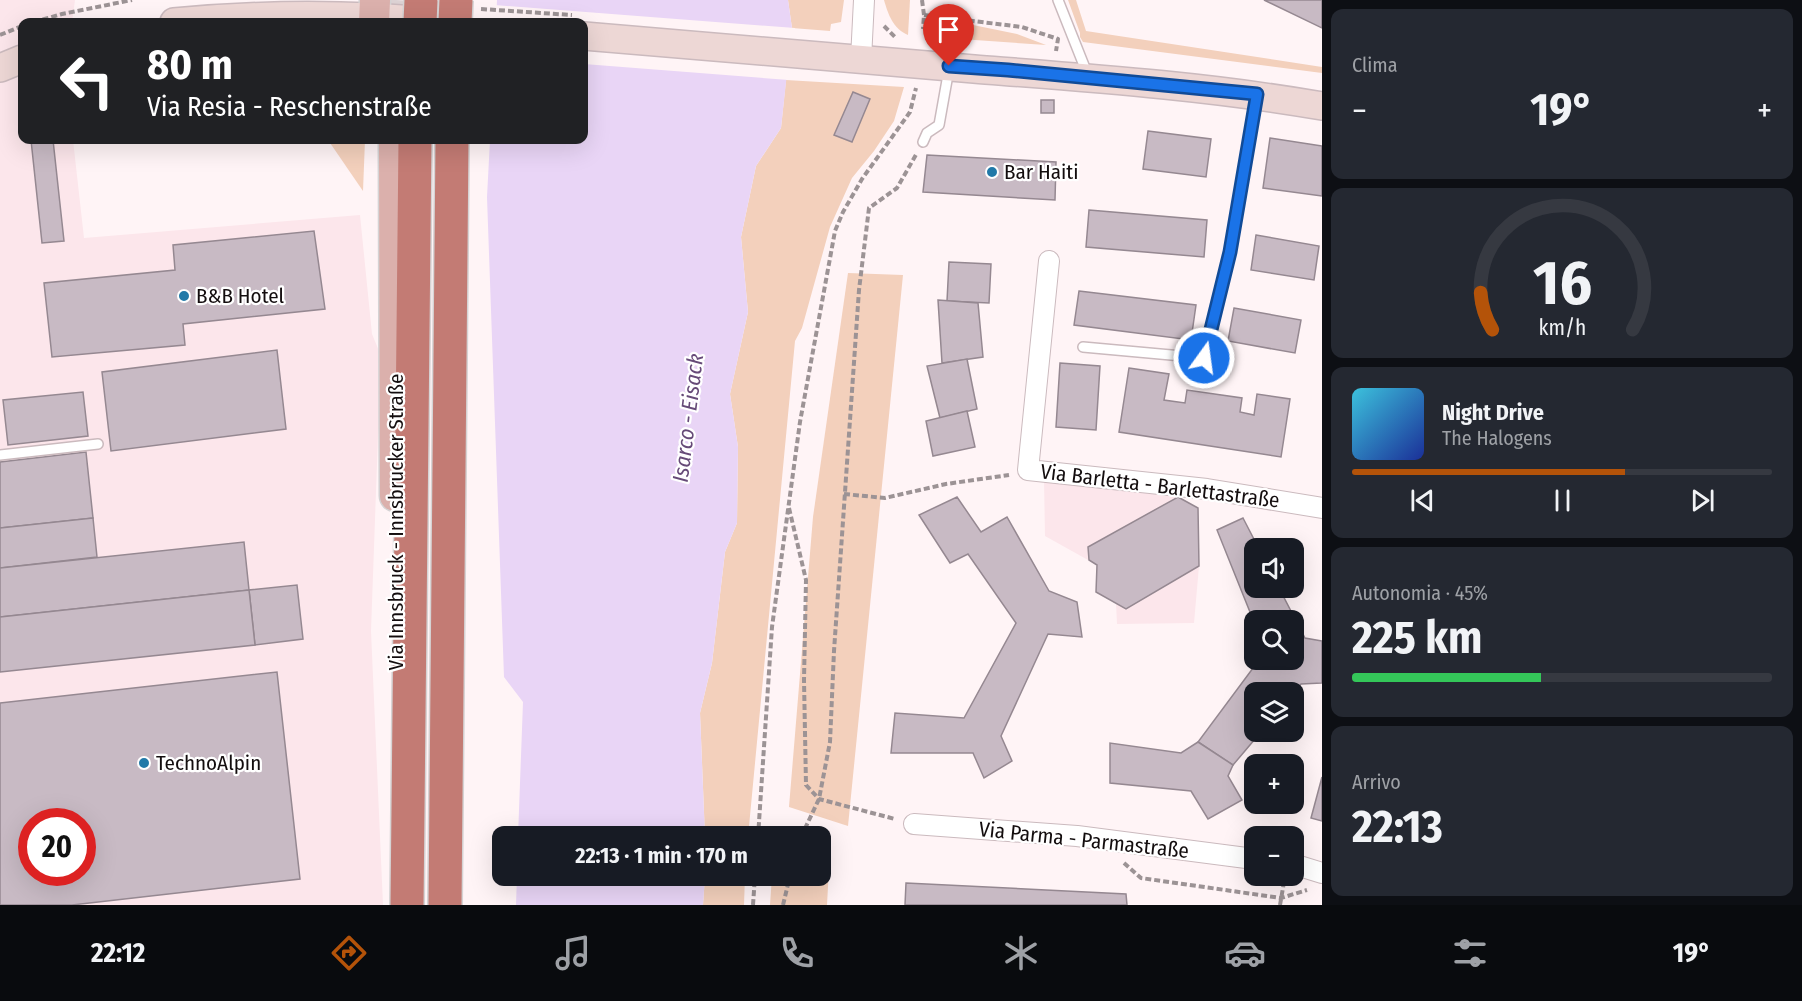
<!DOCTYPE html>
<html lang="it">
<meta charset="utf-8">
<style>
body{margin:0;font-family:"Fira Sans Condensed",sans-serif;background:#242831;color:#f1f3f6;height:100vh;display:flex;flex-direction:column;font-size:22px;white-space:nowrap}
*{box-sizing:border-box;margin:0}
p{font-size:20px;color:#9ea1a6}
.icon{flex:none;width:33px;height:33px;fill:none;stroke:currentColor;stroke-width:2;stroke-linecap:round;stroke-linejoin:round}
.map{position:relative;flex:1;overflow:hidden}
.details{display:flex;flex-direction:column;gap:9px;padding:9px;background:#0d0f14;width:480px}
.details>*{flex:none}
.banner{position:absolute;left:18px;top:18px;width:570px;height:126px;border-radius:12px;box-shadow:0 6px 24px #0002;background:#202124;color:#fff;overflow:hidden}
.fabs{position:absolute;left:1244px;top:538px;display:grid;gap:12px}
.fabs a{display:grid;place-items:center;width:60px;height:60px;border-radius:12px;background:#171b24;box-shadow:0 6px 24px #0002;font-size:30px}
.speed{position:absolute;left:18px;top:808px;display:flex;gap:12px;font-size:30px;font-weight:700;text-align:center}
.speed>*{display:grid;place-content:center;width:78px;height:78px;border-radius:50%;background:#171b24;box-shadow:0 6px 24px #0002;line-height:1}
.speed .limit{border:9px solid #d22;background:#fff;color:#111}
.pin{position:absolute;display:grid;place-items:center;width:51px;height:51px;color:#fff;margin:-62px -26px;border-radius:50% 50% 50% 0;rotate:-45deg;box-shadow:0 0 6px #0007}
.pin .icon{rotate:45deg}
.me{position:absolute;width:66px;margin:-33px;rotate:14deg;stroke-linejoin:round;filter:drop-shadow(0 0 4px #0008)}
.turn{display:flex;align-items:center;gap:21px;height:126px;padding:0 30px;font-size:27px}
.turn .icon{width:78px;height:78px;stroke-width:2.5}
.turn b{display:block;font-size:42px;line-height:51px}
.big{font-size:45px;font-weight:700;line-height:1.1}
.details .tile{flex:1;display:flex;flex-direction:column;justify-content:center;gap:9px;min-width:0;padding:0 21px;border-radius:12px;background:#242831}
.details .dial{align-items:center;gap:0}
.dial svg{height:156px;overflow:visible;fill:none;stroke:#363941;stroke-width:7;stroke-linecap:round;text-anchor:middle}
.dial text{fill:#f1f3f6;stroke:none}
.song{display:flex;align-items:center;gap:18px}
.cover{width:72px;height:72px;border-radius:9px;background:linear-gradient(135deg,hsl(190 70% 55%),hsl(230 70% 35%))}
.played{height:6px;border-radius:3px;background:linear-gradient(90deg,#b45309 65%,#363941 65%)}
.keys{display:flex;justify-content:space-around;direction:ltr}
.heat{display:flex;justify-content:space-between;align-items:center;font-size:33px;direction:ltr}
.charge{height:9px;border-radius:4px;background:linear-gradient(90deg,#34c759 45%,#363941 0)}
.trip{position:absolute;left:492px;top:826px;width:339px;height:60px;border-radius:12px;background:#171b24;box-shadow:0 6px 24px #0002;font-weight:700;line-height:60px;text-align:center}
.menu{display:flex;height:96px;justify-content:space-around;align-items:center;background:#090b0e;color:#9ea1a6}
.menu .icon{width:42px;height:42px}
.menu .on{color:#b45309}
.menu b{font-size:27px;color:#f1f3f6}
main{display:flex;flex:1;min-height:0}
.map>svg:first-child{display:block}
</style>
<main>
<div class="map">
<svg width="1322" height="905" viewBox="0 0 1322 905">
<rect width="100%" height="100%" fill="#fff4f6"/>
<!-- built -->
<g fill="#fce6eb" fill-rule="evenodd">
<path d="M0,0H75L72,22H22V140H73L84,238L360,215L372,334L386,368L378,436L371,631L383,905H0ZM32,822H82V873H32Z"/>
<path d="M1044,480L1178,497L1198,508L1199,566L1194,623L1117,624L1116,603L1096,592L1097,565L1045,536Z"/>
</g>
<!-- green -->
<g fill="#f3d0bc">
<path d="M788,0H844L841,22L831,24L830,31L792,28Z"/>
<path d="M884,0H910L908,35C893,29 888,14 884,0Z"/>
<path d="M1068,0H1076L1086,31L1322,67V73L1083,42L1080,37V33Z"/>
<path d="M973,25L1017,34L1046,45L946,38L948,26Z"/>
<path d="M786,80L904,87L894,121L874,151L852,178L830,227L802,328L795,341L748,837H705L700,713L712,663L725,552L737,523L738,447L730,394L748,312L741,237L756,166L781,128Z"/>
<path d="M328,140H365L363,191Z"/>
<path d="M848,273L903,275L848,826L789,807L813,517Z"/>
<path d="M821,867L829,868L827,905H770L772,876H820Z"/>
<path d="M705,876H745L744,905H703Z"/>
</g>
<!-- water -->
<g fill="#e9d5f6">
<path d="M497,0H788L792,28L781,128L756,166L741,237L748,312L730,394L738,447L737,523L725,552L712,663L700,713L705,837H518L523,702L504,677L487,197L490,140H584V22H496Z"/>
<path d="M517,876H705L703,905H516Z"/>
</g>
<!-- pier -->
<path fill="#fff4f6" d="M494,5L795,28L789,80L584,64V22H493Z"/>
<!-- building -->
<g fill="#c8bac4" stroke="#958891" stroke-width="1.5" fill-rule="evenodd">
<path d="M1264,0H1322V28Z"/>
<path d="M853,92L870,99L852,142L834,135Z"/>
<rect x="1041" y="100" width="13" height="13"/>
<path d="M1148,131L1211,139L1206,177L1143,169Z"/>
<path d="M1270,138L1322,146V196L1263,188Z"/>
<path d="M31,140H53L64,241L42,243Z"/>
<path d="M927,155L1056,162L1055,200L923,192Z"/>
<path d="M1089,210L1207,220L1204,257L1086,247Z"/>
<path d="M314,231L325,309L183,324L185,345L52,357L44,283L175,270L173,245Z"/>
<path d="M1256,235L1319,246L1314,280L1251,270Z"/>
<path d="M949,262L991,264L989,303L947,301Z"/>
<path d="M1079,291L1196,305L1191,340L1074,325Z"/>
<path d="M938,300L978,303L983,357L942,363Z"/>
<path d="M1234,308L1301,320L1295,353L1228,341Z"/>
<path d="M277,350L286,429L111,451L102,372Z"/>
<path d="M967,359L977,409L940,418L927,366Z"/>
<path d="M1060,363L1100,366L1096,430L1056,427Z"/>
<path d="M1129,368L1169,374L1164,400L1185,403L1187,390L1242,398L1240,412L1254,415L1257,394L1290,399L1281,457L1119,432Z"/>
<path d="M83,392L88,436L8,445L3,400Z"/>
<path d="M967,411L975,447L933,456L926,421Z"/>
<path d="M86,452L93,518L0,528V462Z"/>
<path d="M957,497L981,532L1007,517L1049,591L1077,602L1082,637L1048,634L1001,736L1012,761L984,778L973,753H891L895,713L964,718L1016,623L968,554L950,563L919,515Z"/>
<path d="M1178,497L1198,508L1199,566L1126,609L1096,592L1097,565L1089,560L1088,547Z"/>
<path d="M93,518L97,557L0,568V528Z"/>
<path d="M1243,518L1259,549H1254V588H1279L1305,638L1322,641V683L1301,684L1293,694L1254,693V732H1261L1233,765L1198,742L1259,660H1293V621L1254,622L1217,530Z"/>
<path d="M244,542L249,590L0,617V568Z"/>
<path d="M297,585L303,639L255,645L249,590Z"/>
<path d="M249,590L255,645L0,672V617Z"/>
<path d="M277,672L300,879L72,905H0V703ZM32,822H82V873H32Z"/>
<path d="M1198,742L1233,765L1228,776L1242,800L1208,819L1191,791L1110,783V743L1181,753Z"/>
<path d="M1322,777V821L1311,818Z"/>
<path d="M906,883L1126,894L1127,905H905Z"/>
</g>
<g fill="none" stroke-linecap="round" stroke-linejoin="round">
<!-- primary-tunnel -->
<path stroke="#dcd1d3" stroke-width="30" stroke-dasharray="30 15" stroke-linecap="butt" d="M395,22L396,0"/>
<defs>
<g id="lane">
<path d="M1058,0L1087,73"/>
<path d="M923,142L927,133L939,125L949,69"/>
<path d="M1083,347L1204,358L1230,252L1256,100"/>
<path d="M0,455L98,444"/>
</g>
<g id="street">
<path d="M861,59L864,0"/>
<path d="M1049,261L1028,470L1207,489L1322,508"/>
<path d="M914,824L1077,836L1254,859"/>
<path d="M1293,864L1322,873"/>
</g>
<g id="secondary">
<path d="M174,22C260,14 348,13 434,22"/>
<path d="M584,36C714,47 844,58 974,69C1090,78 1207,86 1322,106"/>
<path d="M0,68L22,59"/>
</g>
<g id="primary">
<path d="M374,22L375,0"/>
<path d="M394,140L395,496"/>
</g>
<g id="highway">
<path d="M407,905L415,140"/>
<path d="M445,905L452,140"/>
</g>
</defs>
<!-- lane casing -->
<use href="#lane" stroke="#cbbabe" stroke-width="12"/>
<!-- street casing -->
<use href="#street" stroke="#cbbabe" stroke-width="22"/>
<!-- secondary casing -->
<use href="#secondary" stroke="#cbbabe" stroke-width="30"/>
<!-- primary casing -->
<use href="#primary" stroke="#d5d3d4" stroke-width="33"/>
<!-- highway casing -->
<use href="#highway" stroke="#d5d3d4" stroke-width="36"/>
<!-- path -->
<g stroke="#9c9395" stroke-width="4" stroke-dasharray="6 3" stroke-linecap="butt">
<path d="M922,0L924,15L923,29"/>
<path d="M481,9L572,15"/>
<path d="M924,15L1022,27L1058,39L1056,51"/>
<path d="M34,22L62,14L132,0"/>
<path d="M884,26L895,37"/>
<path d="M0,35L22,26"/>
<path d="M844,494L885,498L946,484L1009,475"/>
<path d="M789,508L806,580L804,680L806,785L819,799L895,819"/>
<path d="M758,837L772,627L800,422L835,231L843,212L862,179L910,112L916,88"/>
<path d="M801,837L819,799L830,742L834,651L859,290L869,208L897,188L917,153"/>
<path d="M1124,863L1141,878L1281,898L1307,890"/>
<path d="M753,905L755,876"/>
<path d="M783,905L790,876"/>
<path d="M1280,905L1284,882"/>
</g>
<!-- lane -->
<use href="#lane" stroke="#fff" stroke-width="9"/>
<!-- street -->
<use href="#street" stroke="#fff" stroke-width="20"/>
<!-- secondary -->
<use href="#secondary" stroke="#edd7d5" stroke-width="27"/>
<!-- primary -->
<use href="#primary" stroke="#dbb0ac" stroke-width="30"/>
<!-- highway -->
<use href="#highway" stroke="#c37b74" stroke-width="33"/>
<defs>
<g id="highway-bridge">
<path d="M420,22L421,0"/>
<path d="M455,22L456,0"/>
</g>
</defs>
<!-- highway-bridge casing -->
<use href="#highway-bridge" stroke="#d5d3d4" stroke-width="36" stroke-linecap="butt"/>
<!-- highway-bridge -->
<use href="#highway-bridge" stroke="#c37b74" stroke-width="33"/>
</g>
<g fill="none" stroke-linecap="round" stroke-linejoin="round">
<defs>
<path id="route" d="M949,66L1008,70L1257,94L1230,252L1204,358"/>
</defs>
<!-- route casing -->
<use href="#route" stroke="#114b97" stroke-width="15"/>
<!-- route -->
<use href="#route" stroke="#1a73e8" stroke-width="10"/>
</g>
<!-- markers -->
<g fill="#2179a8" stroke="#fff" stroke-width="2">
<circle cx="992" cy="172" r="6"/>
<circle cx="184" cy="296" r="6"/>
<circle cx="144" cy="763" r="6"/>
</g>
<g text-anchor="middle" dominant-baseline="central" stroke-width="4.5" stroke-linejoin="round" paint-order="stroke">
<!-- poi labels -->
<g font-size="21" fill="#130d0e" stroke="#fff" text-anchor="start">
<text x="1004" y="172">Bar Haiti</text>
<text x="196" y="296">B&amp;B Hotel</text>
<text x="156" y="763">TechnoAlpin</text>
</g>
<!-- street labels -->
<g font-size="21" fill="#130d0e" stroke="#fff">
<text transform="translate(1160 486) rotate(7)">Via Barletta - Barlettastraße</text>
<text transform="translate(396 522) rotate(-90)">Via Innsbruck - Innsbrucker Straße</text>
<text transform="translate(1084 840) rotate(6)">Via Parma - Parmastraße</text>
</g>
<!-- water labels -->
<g font-size="22" font-style="italic" fill="#664a78" stroke="#fff">
<text transform="translate(688 418) rotate(-83)">Isarco - Eisack</text>
</g>
</g>
</svg>
<div class="fabs">
<a><svg class="icon" aria-label="sound" viewBox="0 0 24 24"><path d="M4 9h4l5-4v14l-5-4H4zM17 9q2 3 0 6"/></svg></a>
<a><svg class="icon" aria-label="search" viewBox="0 0 24 24"><circle cx="10" cy="10" r="6"/><path d="M15 15l6 6"/></svg></a>
<a><svg class="icon" aria-label="layers" viewBox="0 0 24 24"><path d="M12 4l9 5-9 5-9-5zM3 14l9 5 9-5"/></svg></a>
<a>+</a>
<a>−</a>
</div>
<div class="speed"><div class="limit">20</div></div>
<div class="pin" style="left:949px;top:66px;background:#d93025"><svg class="icon" aria-label="arrive" viewBox="0 0 24 24"><path d="M6 21V4h12l-3 4 3 4H6"/></svg></div>
<svg class="me" style="left:1204px;top:358px" viewBox="-20 -20 40 40"><circle r="17" fill="#1a73e8" stroke="#fff" stroke-width="3"/><path d="M0-11L8 9 0 5-8 9z" fill="#fff"/></svg>
<div class="trip">22:13 · 1 min · 170 m</div>
<div class="banner">
<div class="turn"><svg class="icon" aria-label="left" viewBox="0 0 24 24"><path d="M17 20v-9H6M10 6l-5 5 5 5"/></svg><div><b>80 m</b>Via Resia - Reschenstraße</div></div>
</div>
</div>
<section class="details">
<div class="tile"><p>Clima</p>
<div class="heat"><a>−</a><b class="big">19°</b><a>+</a></div>
</div>
<div class="tile dial"><svg viewBox="0 0 100 80">
<path d="M14 69A42 42 0 1 1 86 69"/>
<path d="M14 69A42 42 0 0 1 8 50" stroke="#b45309"/>
<text x="50" y="56" font-size="32" font-weight="700">16</text>
<text x="50" y="72" font-size="11">km/h</text>
</svg></div>
<div class="tile">
<div class="song"><i class="cover"></i><div><b>Night Drive</b><p>The Halogens</p></div></div>
<div class="played"></div>
<div class="keys"><svg class="icon" aria-label="previous" viewBox="0 0 24 24"><path d="M18 5L8 12l10 7zM5 5v14"/></svg><svg class="icon" aria-label="pause" viewBox="0 0 24 24"><path d="M8 5v14M16 5v14"/></svg><svg class="icon" aria-label="next" viewBox="0 0 24 24"><path d="M6 5l10 7-10 7zM19 5v14"/></svg></div>
</div>
<div class="tile"><p>Autonomia · 45%</p><b class="big">225 km</b><div class="charge"></div></div>
<div class="tile"><p>Arrivo</p><b class="big">22:13</b></div>
</section>
</main>
<nav class="menu">
<b>22:12</b>
<svg class="icon on" aria-label="directions" viewBox="0 0 24 24"><path d="M12 3l9 9-9 9-9-9zM9 14v-3h6M13 9l2 2-2 2"/></svg>
<svg class="icon" aria-label="music" viewBox="0 0 24 24"><path d="M9 18V5l10-2v13"/><circle cx="6" cy="18" r="3"/><circle cx="16" cy="16" r="3"/></svg>
<svg class="icon" aria-label="phone" viewBox="0 0 24 24"><path d="M5 4h4l2 5-3 2q2 4 5 5l2-3 5 2v4C11 20 4 13 5 4z"/></svg>
<svg class="icon" aria-label="climate" viewBox="0 0 24 24"><path d="M12 3v18M4 7l16 10M4 17L20 7"/></svg>
<svg class="icon" aria-label="car" viewBox="0 0 24 24"><path d="M5 17H2v-5l4-1 3-4h7l3 4 3 1v5h-3M9 17h6M6 11h13"/><circle cx="7" cy="17" r="2"/><circle cx="17" cy="17" r="2"/></svg>
<svg class="icon" aria-label="filters" viewBox="0 0 24 24"><path d="M4 7h16M4 17h16"/><circle cx="9" cy="7" r="2"/><circle cx="15" cy="17" r="2"/></svg>
<b>19°</b>
</nav>
